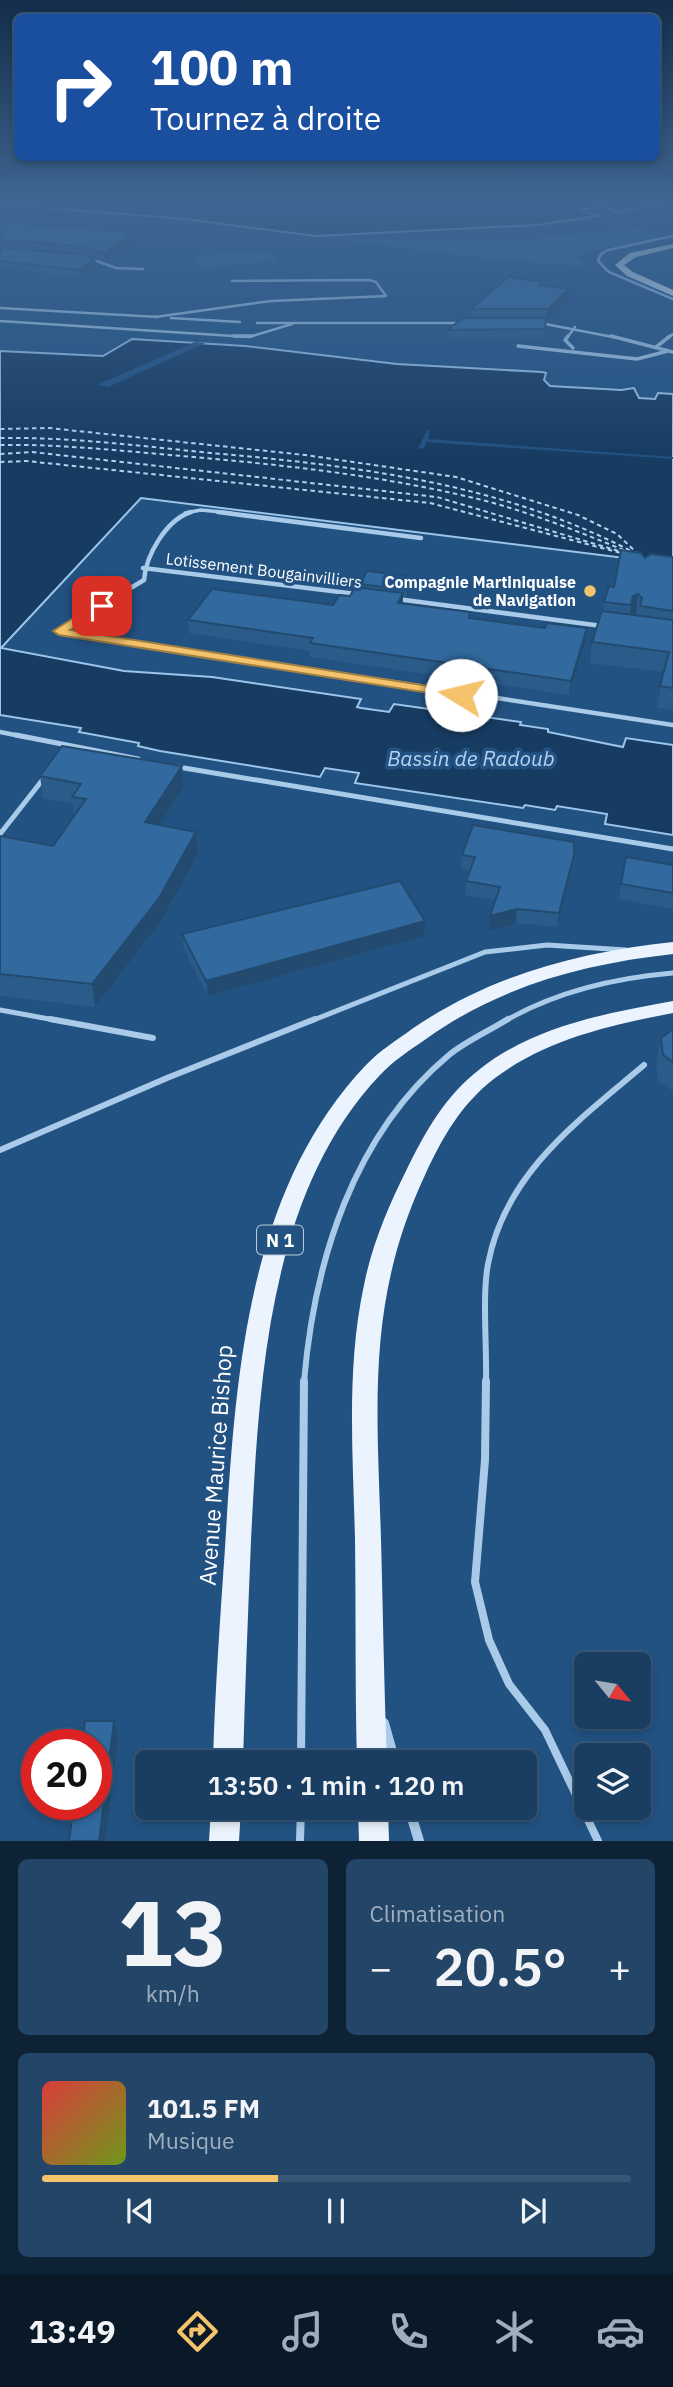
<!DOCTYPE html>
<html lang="fr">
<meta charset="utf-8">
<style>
body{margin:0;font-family:"IBM Plex Sans",sans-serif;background:#234568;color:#f1f3f6;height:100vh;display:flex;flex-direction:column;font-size:26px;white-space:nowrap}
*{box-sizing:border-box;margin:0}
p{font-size:23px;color:#9faebe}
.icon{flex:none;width:38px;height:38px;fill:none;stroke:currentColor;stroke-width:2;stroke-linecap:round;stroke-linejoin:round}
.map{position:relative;height:1841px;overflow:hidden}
.side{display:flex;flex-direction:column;gap:18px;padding:18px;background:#0e2236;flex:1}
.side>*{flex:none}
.guide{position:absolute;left:14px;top:14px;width:646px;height:147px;border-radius:10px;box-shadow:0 4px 10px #0003,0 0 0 2px #385777;background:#1a4fa0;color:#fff;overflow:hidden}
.needle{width:46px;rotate:120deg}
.controls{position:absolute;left:574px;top:1652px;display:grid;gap:14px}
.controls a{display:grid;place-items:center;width:77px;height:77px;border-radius:10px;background:#1a3e62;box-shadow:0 4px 10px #0003,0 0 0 2px #385777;font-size:35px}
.speed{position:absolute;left:21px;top:1729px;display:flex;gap:14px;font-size:35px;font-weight:700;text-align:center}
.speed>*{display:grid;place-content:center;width:91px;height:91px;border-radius:50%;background:#1a3e62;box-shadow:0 4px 10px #0003,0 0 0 2px #385777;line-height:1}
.speed .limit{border:10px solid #d22;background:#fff;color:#111}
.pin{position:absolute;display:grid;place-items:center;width:60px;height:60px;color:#fff;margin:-30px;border-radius:14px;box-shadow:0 4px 10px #0006}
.me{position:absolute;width:77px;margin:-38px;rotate:279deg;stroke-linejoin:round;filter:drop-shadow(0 0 5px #0008)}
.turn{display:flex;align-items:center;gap:24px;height:147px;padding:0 21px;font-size:32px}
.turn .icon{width:91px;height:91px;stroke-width:2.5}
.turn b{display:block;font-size:49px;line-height:60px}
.big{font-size:52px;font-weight:600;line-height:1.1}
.side .tile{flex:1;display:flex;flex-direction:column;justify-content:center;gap:10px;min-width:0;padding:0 24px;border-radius:10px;background:#234568}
.side .dial{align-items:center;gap:0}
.dial b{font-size:91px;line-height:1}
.song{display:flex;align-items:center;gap:21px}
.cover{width:84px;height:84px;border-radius:10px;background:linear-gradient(135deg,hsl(0 70% 55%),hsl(80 70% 35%))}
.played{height:7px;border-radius:4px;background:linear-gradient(90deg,#f4c36b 40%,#385777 40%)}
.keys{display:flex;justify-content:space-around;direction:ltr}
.heat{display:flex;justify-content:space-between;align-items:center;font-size:38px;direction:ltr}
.side .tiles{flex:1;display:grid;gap:18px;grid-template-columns:1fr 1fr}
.tile:last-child{grid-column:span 2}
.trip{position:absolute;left:135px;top:1750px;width:402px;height:70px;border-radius:10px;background:#1a3e62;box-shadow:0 4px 10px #0003,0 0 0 2px #385777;font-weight:600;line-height:70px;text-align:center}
.menu{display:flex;height:112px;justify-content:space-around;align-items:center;background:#0a1927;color:#9faebe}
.menu .icon{width:49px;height:49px}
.menu .selected{color:#f4c36b}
.menu b{font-size:32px;color:#f1f3f6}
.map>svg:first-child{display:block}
</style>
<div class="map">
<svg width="673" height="1841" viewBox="0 0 673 1841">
<rect width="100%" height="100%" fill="#225282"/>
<!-- green -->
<g fill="#2c659a">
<path d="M635,228L660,237L591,251L576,257L584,265H575L516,262L315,237L329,234L363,240L452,241L569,236Z"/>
<path d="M268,250L278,261L200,268L192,256Z"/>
</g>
<!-- water -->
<g fill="#173c62" stroke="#9dc5e9" stroke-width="2">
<path d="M0,199H673V202L617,212L600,206L581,210L597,216L537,225L316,236L185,219L0,204Z"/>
<path d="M132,339L245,346L397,364L542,372L546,373L544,380L550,386L621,390L634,388L639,398L655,399L658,393L673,394V564L141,498L1,648L124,671L212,677L361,699L357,707L361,708L389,712L394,704L521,722L520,725L548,729V732L623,747L626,738L673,745V835L605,824L607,814L557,806L555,810L525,805L523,808L355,783L359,773L325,768L320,777L160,751L138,746L139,743L79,732L81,728L0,715V351L103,356Z"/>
</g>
<!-- pier -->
<g fill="#225282">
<path d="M195,342L205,343L108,387L97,385Z"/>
<path d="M427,430H430L428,439L673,457V459L427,442L424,448L418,449Z"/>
</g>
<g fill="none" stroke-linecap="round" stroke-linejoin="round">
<!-- ferry -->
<g stroke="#b4d3f0" stroke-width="2" stroke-dasharray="4.5 3.5" stroke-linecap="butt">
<path d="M0,429L49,428L305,455L456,477L578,515L617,534L637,553"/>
<path d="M0,438C71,437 141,446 211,453C357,466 500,483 631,551"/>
<path d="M0,445C57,444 113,450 170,455C276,464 383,475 486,501C534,514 580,532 626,551"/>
<path d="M0,454L32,452L437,497L622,552"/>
<path d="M0,462L26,461L430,503L621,553"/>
</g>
<!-- service-far5 -->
<g stroke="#a9cae8" stroke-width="2.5">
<path d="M673,236L608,250L601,254L598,261L609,272L673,299"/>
<path d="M91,259L116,268L143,269"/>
<path d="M0,308L158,317"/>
<path d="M155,317L271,301L386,296L376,282L369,280L232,281"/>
<path d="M171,318L240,322"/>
<path d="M0,321L249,337L292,324"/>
<path d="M257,323H460"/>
<path d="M540,323L618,338"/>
<path d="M567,338L575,327"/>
<path d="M668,338L673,334"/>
</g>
<!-- service-far4 -->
<g stroke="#a9cae8" stroke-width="3.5">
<path d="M234,336H252"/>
<path d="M568,336L565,340L573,348"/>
<path d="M611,336L673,352"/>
<path d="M518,346L637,359L668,351"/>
<path d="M656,347L670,336"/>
<path d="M185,513L201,510L231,513"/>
</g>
<!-- service-far3 -->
<g stroke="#a9cae8" stroke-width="4.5">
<path d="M218,512L421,538"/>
<path d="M143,568L356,594"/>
<path d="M397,599L602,626"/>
<path d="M59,631L673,725"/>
<path d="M59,631L144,580C146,555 166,520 191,512"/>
<path d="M0,732L25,737"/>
</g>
<!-- service-far2 -->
<g stroke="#a9cae8" stroke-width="5">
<path d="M16,735L138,759"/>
<path d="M178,767L673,849"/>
<path d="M0,834L44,778"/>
<path d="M0,1010L60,1021"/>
<path d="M311,1021L485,952L547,945L626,950"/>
<path d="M505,1021C557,991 614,978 673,973"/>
</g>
<!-- service-far1 -->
<g stroke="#a9cae8" stroke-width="6">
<path d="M50,1019L153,1038"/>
<path d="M0,1150L167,1078L315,1019"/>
<path d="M304,1382C314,1262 353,1135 449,1055C466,1041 489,1031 508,1019"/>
<path d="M486,1382C487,1348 482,1295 488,1264C505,1173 578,1121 644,1065"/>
</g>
<!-- service -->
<g stroke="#a9cae8" stroke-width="8">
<path d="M486,1381L485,1460L475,1582L489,1640L509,1684L545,1730L598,1841"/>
<path d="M301,1762L304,1381"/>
<path d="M300,1841L301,1808"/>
</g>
<!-- minor -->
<g stroke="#a9cae8" stroke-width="10">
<path d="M384,1723L395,1762"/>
<path d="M409,1808L419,1841"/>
</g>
<!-- primary -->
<g fill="#ebf4fe" fill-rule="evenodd">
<path d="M673,244V248L636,257L624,265L633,272L673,290V296L627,276L615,265L630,253Z"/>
<path d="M673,942V954C583,964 500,986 426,1039C410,1050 393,1061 380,1075C267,1194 259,1385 251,1540C248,1614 245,1688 243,1762H213C215,1691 220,1620 225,1548C235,1384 245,1192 366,1065C379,1051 397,1040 412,1029C491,975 579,952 673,942Z"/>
<path d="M673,1001V1013C611,1025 547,1039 495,1078C461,1104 442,1138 425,1175C366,1301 377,1405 381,1539C383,1614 384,1688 387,1762H357C355,1688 356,1614 355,1539C353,1455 346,1368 364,1285C372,1245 388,1207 406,1171C425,1132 445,1096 480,1069C534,1026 607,1013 673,1001Z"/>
<path d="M211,1808H241L239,1841H209Z"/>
<path d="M358,1808H388L389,1841H359Z"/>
</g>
</g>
<!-- wall -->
<g fill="#2b5b89">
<path d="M0,222L131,232L134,242L104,260L80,253L0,247Z"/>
<path d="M0,248L96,266L80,277L0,268Z"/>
<path d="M542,285L568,299L546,319L544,339H448V330L471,318V309Z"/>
<path d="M673,557V710L657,708L664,672L590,663L592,642L603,611L604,602L614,587L645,558Z"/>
<path d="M414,577L413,584L407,597L403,596V604L470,612V618L545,628H587L585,642L569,695L310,657V651L189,633L188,620L333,605L350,596L360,587V584Z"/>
<path d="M182,766L184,787L159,825L196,832L198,854L161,921L95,1007L0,996V836L53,846L74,815L73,804L43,798L40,776Z"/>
<path d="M462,855H574L572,869L557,927L516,923L489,931L490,916L495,900L465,895L466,881L470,870L461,869Z"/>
<path d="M626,857L673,865V909L619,899Z"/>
<path d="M425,921L424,936L208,996L184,949L182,934Z"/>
<path d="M673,1029V1091L658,1081L656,1064L661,1038Z"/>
</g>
<!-- shaded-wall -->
<g fill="#234a6f">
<path d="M131,232V236L133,235L134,242L104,260V253Z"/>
<path d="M95,259L96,266L80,277L79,270Z"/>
<path d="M569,289L568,299L547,319L548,309Z"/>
<path d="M414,577L413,584L407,597V590Z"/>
<path d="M403,593L402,606L398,603Z"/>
<path d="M638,594L636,614L630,616L628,625L633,596Z"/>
<path d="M587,628L585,642L569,695L571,681Z"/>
<path d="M182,766L184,787L147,844L145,822Z"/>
<path d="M196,832L198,854L161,921L95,1007L92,984Z"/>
<path d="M574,855L572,869L557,927L559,913Z"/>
<path d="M517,909L516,923L489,931L490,916Z"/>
<path d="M425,921L424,936L208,996L206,981Z"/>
<path d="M114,1721L118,1738L105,1841H99Z"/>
</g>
<!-- building -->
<g fill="#326a9f" stroke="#234a6f" stroke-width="2">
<path d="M0,222L131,232L127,235H133L104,253L80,246L0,240Z"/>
<path d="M0,248L79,254L95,259L79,270L0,261Z"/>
<path d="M508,277L542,282L539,285L569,289L548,309H471Z"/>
<path d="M462,318H546L545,329L448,330Z"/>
<path d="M621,550L641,553L645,558L651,554L673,557V611L640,606L642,598L638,594L633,596L631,605L604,602L609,586L614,587Z"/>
<path d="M367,571L414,577L407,590L360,584Z"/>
<path d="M355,587L403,593L398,603L470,612L469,618L545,628L547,623L587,628L571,681L310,643L313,638L188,620L212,589L333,605L339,595L350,596Z"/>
<path d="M602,611L673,620V688L660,686L669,652L592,642Z"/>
<path d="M62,746L182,766L145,822L196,832L159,898L92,984L0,974V836L53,846L86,799L72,797L81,784L40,776Z"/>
<path d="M473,825L574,842V855L559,913L517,909L490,916L500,887L466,881L475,857L462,855Z"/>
<path d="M626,857L673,865V893L621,884Z"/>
<path d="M400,881L425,921L206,981L182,934Z"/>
<path d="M673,1029V1062L663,1055L661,1038Z"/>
<path d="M85,1721H114L99,1841H69L74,1804H96V1745H82Z"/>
</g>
<!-- sky -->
<linearGradient id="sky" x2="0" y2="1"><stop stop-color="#132d48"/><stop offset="0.44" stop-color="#3e6692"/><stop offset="1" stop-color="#3e6692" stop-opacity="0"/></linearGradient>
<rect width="673" height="457" fill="url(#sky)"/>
<!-- route -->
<path fill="#f4c36b" stroke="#9f7f46" stroke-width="2" d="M97,603L108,606L70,630L461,691L467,695L461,698L59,635L53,631Z"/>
<!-- markers -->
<circle fill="#f4c36b" stroke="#225282" stroke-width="2.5" cx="590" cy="591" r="7"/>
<g text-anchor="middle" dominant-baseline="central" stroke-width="7" stroke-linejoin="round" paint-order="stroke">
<!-- far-street labels -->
<g font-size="16" fill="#fff" stroke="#225282">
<text transform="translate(264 570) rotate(7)">Lotissement Bougainvilliers</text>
</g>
<!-- far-poi labels -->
<g font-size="16" font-weight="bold" fill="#fff" stroke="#225282" text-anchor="end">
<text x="576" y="582">Compagnie Martiniquaise<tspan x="576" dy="18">de Navigation</tspan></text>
</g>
<!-- shield labels -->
<rect fill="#225282" stroke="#bdcbda" stroke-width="2" x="257" y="1225.5" width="46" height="29" rx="5"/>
<g font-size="18" font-weight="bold" fill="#fff">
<text x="280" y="1240">N 1</text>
</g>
<!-- water labels -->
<g font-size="21" font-style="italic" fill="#b4d3f0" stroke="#225282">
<text x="471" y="758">Bassin de Radoub</text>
</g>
<!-- near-street labels -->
<g font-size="23" fill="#fff" stroke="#225282">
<text transform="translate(215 1465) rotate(-86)">Avenue Maurice Bishop</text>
</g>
</g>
</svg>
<div class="controls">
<a><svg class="needle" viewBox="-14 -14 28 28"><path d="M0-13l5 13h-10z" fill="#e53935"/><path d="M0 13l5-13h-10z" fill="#9faebe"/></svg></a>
<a><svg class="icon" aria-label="layers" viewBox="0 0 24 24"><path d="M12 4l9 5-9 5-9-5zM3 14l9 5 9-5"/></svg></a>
</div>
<div class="speed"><div class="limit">20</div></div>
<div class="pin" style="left:102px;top:606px;background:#d93025"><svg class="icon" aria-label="arrive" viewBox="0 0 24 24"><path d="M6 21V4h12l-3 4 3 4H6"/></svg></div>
<svg class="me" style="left:461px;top:695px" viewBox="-20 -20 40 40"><circle r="19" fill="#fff"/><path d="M0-13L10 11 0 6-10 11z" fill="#f4c36b"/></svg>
<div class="trip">13:50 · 1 min · 120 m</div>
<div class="guide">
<div class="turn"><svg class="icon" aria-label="right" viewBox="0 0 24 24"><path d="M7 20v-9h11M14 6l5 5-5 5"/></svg><div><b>100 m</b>Tournez à droite</div></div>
</div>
</div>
<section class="side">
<div class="tiles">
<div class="tile dial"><b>13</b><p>km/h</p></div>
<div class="tile"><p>Climatisation</p>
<div class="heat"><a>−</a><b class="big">20.5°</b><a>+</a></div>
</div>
<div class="tile">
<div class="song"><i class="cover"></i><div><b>101.5 FM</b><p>Musique</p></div></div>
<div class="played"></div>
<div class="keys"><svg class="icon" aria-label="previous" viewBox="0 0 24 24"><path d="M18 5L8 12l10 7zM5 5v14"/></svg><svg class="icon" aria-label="pause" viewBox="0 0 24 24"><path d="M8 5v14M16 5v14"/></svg><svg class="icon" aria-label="next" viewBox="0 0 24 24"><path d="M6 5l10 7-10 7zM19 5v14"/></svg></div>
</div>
</div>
</section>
<nav class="menu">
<b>13:49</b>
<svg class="icon selected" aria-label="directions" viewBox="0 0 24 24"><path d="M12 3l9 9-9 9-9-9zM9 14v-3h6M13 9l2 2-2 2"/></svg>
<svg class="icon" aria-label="music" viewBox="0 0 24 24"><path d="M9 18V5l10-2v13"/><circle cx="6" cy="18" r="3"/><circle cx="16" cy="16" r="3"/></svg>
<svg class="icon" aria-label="phone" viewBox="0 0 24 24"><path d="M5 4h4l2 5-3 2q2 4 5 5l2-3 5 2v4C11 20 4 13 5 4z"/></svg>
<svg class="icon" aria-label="climate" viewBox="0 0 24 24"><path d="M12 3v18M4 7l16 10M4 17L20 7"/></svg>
<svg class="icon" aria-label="car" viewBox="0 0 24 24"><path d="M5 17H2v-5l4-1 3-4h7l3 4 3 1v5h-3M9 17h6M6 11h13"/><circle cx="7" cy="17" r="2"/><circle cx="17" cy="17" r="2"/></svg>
</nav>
